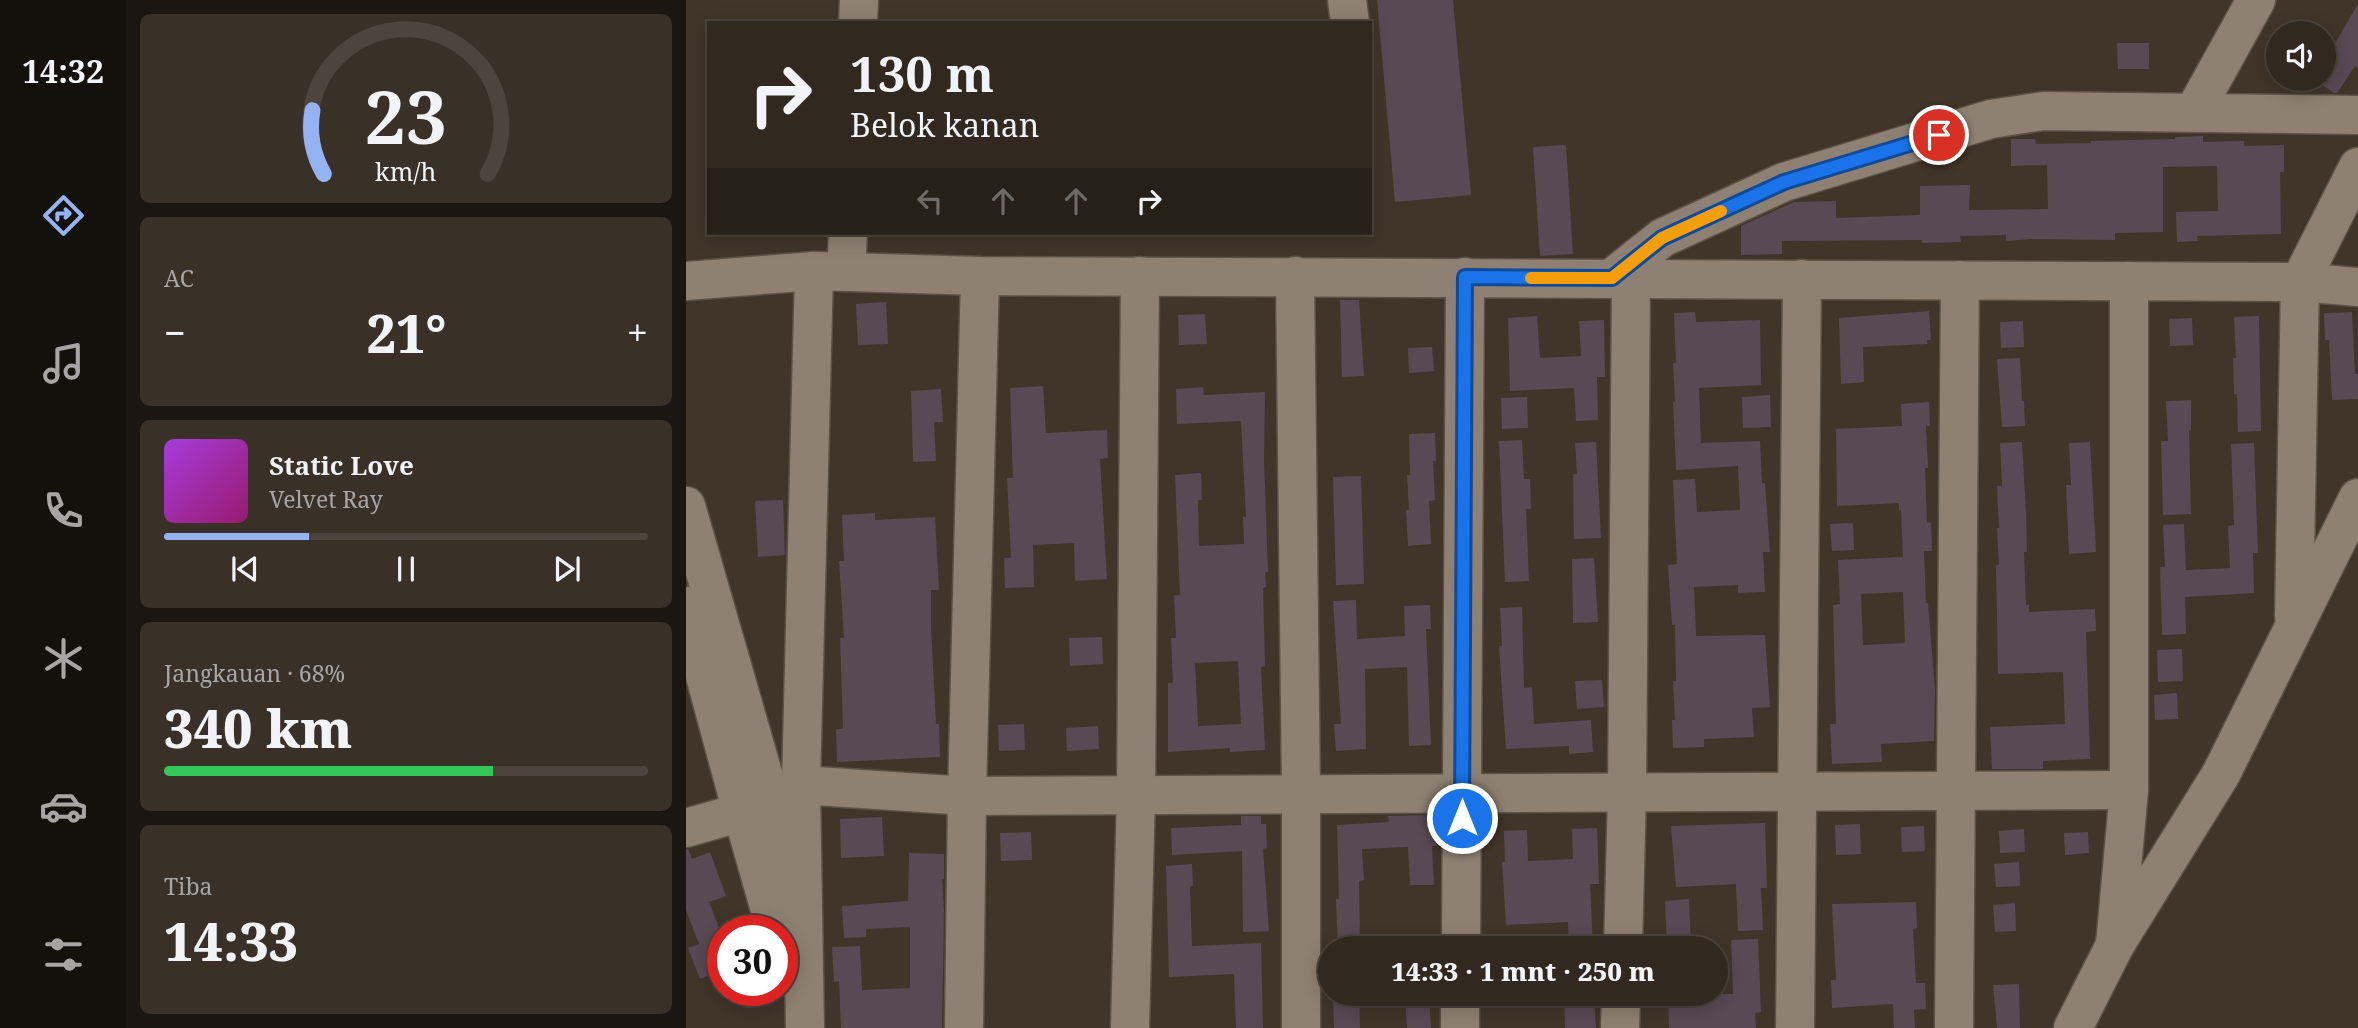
<!DOCTYPE html>
<html lang="id">
<meta charset="utf-8">
<style>
body{margin:0;font-family:"Noto Serif",serif;background:#393028;color:#f1f3f6;height:100vh;display:flex;flex-direction:column;font-size:26px;white-space:nowrap}
*{box-sizing:border-box;margin:0}
p{font-size:23px;color:#a8a6a4}
.icon{flex:none;width:38px;height:38px;fill:none;stroke:currentColor;stroke-width:2;stroke-linecap:round;stroke-linejoin:round}
.map{position:relative;flex:1;overflow:hidden}
.drawer{display:flex;flex-direction:column;gap:14px;padding:14px;background:#1b1611;width:560px}
.drawer>*{flex:none}
.guide{position:absolute;left:21px;top:21px;width:665px;height:214px;border-radius:0px;box-shadow:0 4px 18px #0003,0 0 0 2px #4c443d;background:#31281f;color:#f1f3f6;overflow:hidden}
.tools{position:absolute;left:1580px;top:21px;display:grid;gap:14px}
.tools a{display:grid;place-items:center;width:70px;height:70px;border-radius:50%;background:#31281f;box-shadow:0 4px 18px #0003,0 0 0 2px #4c443d;font-size:35px}
.speed{position:absolute;left:21px;top:915px;display:flex;gap:14px;font-size:35px;font-weight:700;text-align:center}
.speed>*{display:grid;place-content:center;width:91px;height:91px;border-radius:50%;background:#31281f;box-shadow:0 4px 18px #0003,0 0 0 2px #4c443d;line-height:1}
.speed .limit{border:10px solid #d22;background:#fff;color:#111}
.pin{position:absolute;display:grid;place-items:center;width:60px;height:60px;color:#fff;margin:-30px;border:4px solid #fff;border-radius:50%;box-shadow:0 2px 7px #0007}
.me{position:absolute;width:77px;margin:-38px;rotate:0deg;stroke-linejoin:round;filter:drop-shadow(0 0 5px #0008)}
.turn{display:flex;align-items:center;gap:24px;height:147px;padding:0 28px;font-size:32px}
.turn .icon{width:91px;height:91px;stroke-width:2.5}
.turn b{display:block;font-size:49px;line-height:60px}
.lanes{display:flex;align-items:center;height:66px;padding:0 28px;background:#0003;justify-content:center;gap:35px;direction:ltr}
.lanes .off{opacity:.35}
.big{font-size:52px;font-weight:800;line-height:1.1}
.drawer .widget{flex:1;display:flex;flex-direction:column;justify-content:center;gap:10px;min-width:0;padding:0 24px;border-radius:10px;background:#393028}
.drawer .dial{align-items:center;gap:0}
.dial svg{height:182px;overflow:visible;fill:none;stroke:#4c443d;stroke-width:7;stroke-linecap:round;text-anchor:middle}
.dial text{fill:#f1f3f6;stroke:none}
.song{display:flex;align-items:center;gap:21px}
.cover{width:84px;height:84px;border-radius:10px;background:linear-gradient(135deg,hsl(280 70% 55%),hsl(320 70% 35%))}
.played{height:7px;border-radius:4px;background:linear-gradient(90deg,#95b2f1 30%,#4c443d 30%)}
.keys{display:flex;justify-content:space-around;direction:ltr}
.heat{display:flex;justify-content:space-between;align-items:center;font-size:38px;direction:ltr}
.charge{height:10px;border-radius:5px;background:linear-gradient(90deg,#34c759 68%,#4c443d 0)}
.trip{position:absolute;left:632px;top:936px;width:410px;height:70px;border-radius:35px;background:#31281f;box-shadow:0 4px 18px #0003,0 0 0 2px #4c443d;font-weight:800;line-height:70px;text-align:center}
main{display:flex;flex:1;min-height:0}
.tabs{display:flex;flex-direction:column;width:126px;justify-content:space-around;align-items:center;background:#14100c;color:#a8a6a4}
.tabs .icon{width:49px;height:49px}
.tabs .selected{color:#95b2f1}
.tabs b{font-size:32px;color:#f1f3f6}
.map>svg:first-child{display:block}
</style>
<main>
<nav class="tabs">
<b>14:32</b>
<svg class="icon selected" aria-label="directions" viewBox="0 0 24 24"><path d="M12 3l9 9-9 9-9-9zM9 14v-3h6M13 9l2 2-2 2"/></svg>
<svg class="icon" aria-label="music" viewBox="0 0 24 24"><path d="M9 18V5l10-2v13"/><circle cx="6" cy="18" r="3"/><circle cx="16" cy="16" r="3"/></svg>
<svg class="icon" aria-label="phone" viewBox="0 0 24 24"><path d="M5 4h4l2 5-3 2q2 4 5 5l2-3 5 2v4C11 20 4 13 5 4z"/></svg>
<svg class="icon" aria-label="climate" viewBox="0 0 24 24"><path d="M12 3v18M4 7l16 10M4 17L20 7"/></svg>
<svg class="icon" aria-label="car" viewBox="0 0 24 24"><path d="M5 17H2v-5l4-1 3-4h7l3 4 3 1v5h-3M9 17h6M6 11h13"/><circle cx="7" cy="17" r="2"/><circle cx="17" cy="17" r="2"/></svg>
<svg class="icon" aria-label="filters" viewBox="0 0 24 24"><path d="M4 7h16M4 17h16"/><circle cx="9" cy="7" r="2"/><circle cx="15" cy="17" r="2"/></svg>
</nav>
<section class="drawer">
<div class="widget dial"><svg viewBox="0 0 100 80">
<path d="M14 69A42 42 0 1 1 86 69"/>
<path d="M14 69A42 42 0 0 1 9 41" stroke="#95b2f1"/>
<text x="50" y="56" font-size="32" font-weight="700">23</text>
<text x="50" y="72" font-size="11">km/h</text>
</svg></div>
<div class="widget"><p>AC</p>
<div class="heat"><a>−</a><b class="big">21°</b><a>+</a></div>
</div>
<div class="widget">
<div class="song"><i class="cover"></i><div><b>Static Love</b><p>Velvet Ray</p></div></div>
<div class="played"></div>
<div class="keys"><svg class="icon" aria-label="previous" viewBox="0 0 24 24"><path d="M18 5L8 12l10 7zM5 5v14"/></svg><svg class="icon" aria-label="pause" viewBox="0 0 24 24"><path d="M8 5v14M16 5v14"/></svg><svg class="icon" aria-label="next" viewBox="0 0 24 24"><path d="M6 5l10 7-10 7zM19 5v14"/></svg></div>
</div>
<div class="widget"><p>Jangkauan · 68%</p><b class="big">340 km</b><div class="charge"></div></div>
<div class="widget"><p>Tiba</p><b class="big">14:33</b></div>
</section>
<div class="map">
<svg width="1672" height="1028" viewBox="0 0 1672 1028">
<rect width="100%" height="100%" fill="#413529"/>
<!-- building -->
<g fill="#584954" fill-rule="evenodd">
<path d="M691,0H767L785,195L709,202Z"/>
<path d="M1672,4V68L1669,66L1651,93H1648L1632,82L1635,79H1638V74L1651,56L1644,52Z"/>
<path d="M1431,43H1463V69H1432Z"/>
<path d="M1517,136V142L1558,141V146L1598,145V172H1594L1595,234L1511,236L1512,241L1491,242L1490,212L1532,211L1531,166L1477,167V232L1429,233V240L1346,239L1320,241V235L1274,236L1275,242L1236,243V240L1096,241V254L1055,255V226L1108,202L1150,201V218L1234,215V186L1284,185L1283,210L1362,209L1361,165L1325,166V139H1349L1350,144L1405,143V141L1489,139V137Z"/>
<path d="M880,145L887,254L854,256L847,147Z"/>
<path d="M654,300H673L678,376L656,377Z"/>
<path d="M200,302L202,344L172,345L170,304Z"/>
<path d="M1243,311L1245,340H1241V344L1177,347L1178,382L1155,384L1153,318Z"/>
<path d="M1009,312L1010,322L1074,320L1075,385L1013,388L1015,443L1074,441L1076,483H1079L1084,552H1077L1079,592L1052,593V585L1008,587L1010,636L1079,635L1084,707L1066,708L1068,737L1018,739V747L987,748L986,720H989L987,681H990L989,625H986L982,565L991,564L987,480L1009,479L1011,512L1054,510L1052,466L990,470L987,402L989,401L987,363H990L988,313Z"/>
<path d="M1666,312L1669,374H1672V399L1646,400L1643,340H1639L1638,313Z"/>
<path d="M519,314L521,344L493,345L492,315Z"/>
<path d="M851,316L854,358L895,356L893,321L918,320L919,377H911L912,420L890,421L888,388L824,391L822,318Z"/>
<path d="M1573,316L1575,431L1552,432L1551,394H1548L1547,358H1550L1548,317Z"/>
<path d="M1506,318L1507,345L1484,346L1483,319Z"/>
<path d="M1337,321L1338,347L1315,348L1314,322Z"/>
<path d="M746,347L748,371L723,373L722,348Z"/>
<path d="M1334,358L1336,401H1338L1339,426L1316,427L1311,359Z"/>
<path d="M357,386L360,433L421,430L422,458L414,459L421,579L389,581L388,543L347,545L348,587L319,588L318,558H325L321,478H327L324,388Z"/>
<path d="M517,387L518,395L579,392L578,459L582,572H579L580,587L577,588L579,666L575,667L579,750L544,752V748L482,752V683H487L485,638H490L488,595H494L489,475L515,473L516,500H512L513,546L558,544L557,517H560L555,421L491,424L490,389ZM552,661L555,724L512,726L509,663Z"/>
<path d="M255,389L257,422H248L250,461L227,462L225,391Z"/>
<path d="M1084,395L1085,427L1057,428L1056,397Z"/>
<path d="M841,397L842,428L816,429L815,398Z"/>
<path d="M1505,400V430L1503,431L1505,514L1477,515L1475,441H1482L1480,401Z"/>
<path d="M1243,402L1244,426H1240L1242,468H1239L1241,523L1245,522L1246,551H1238L1240,603H1242L1249,690L1248,741L1195,744L1196,762L1146,764L1144,724H1150L1147,605L1154,604L1152,560L1217,557L1215,510H1213V503L1151,506L1150,429L1216,426L1215,404ZM1217,592L1219,643L1177,645L1175,594Z"/>
<path d="M749,433L750,461H747L749,500L743,501L745,544L722,546L720,510H723L721,475H724L723,434Z"/>
<path d="M836,440L838,479H844L845,509H840L843,581L819,582L813,441Z"/>
<path d="M910,442L915,538L888,539L887,474H891L889,443Z"/>
<path d="M1336,442L1340,513L1341,552H1338L1340,605H1343V612L1409,609L1410,631L1400,632L1404,759L1357,761V769H1306L1304,727L1379,724L1377,672L1312,674L1310,565H1313L1311,528H1313L1311,486H1316L1314,443Z"/>
<path d="M1404,442L1410,552L1383,554L1380,485H1385L1383,443Z"/>
<path d="M1568,443L1572,553H1567L1568,593L1499,597L1500,634L1476,635L1474,567H1479L1477,525L1498,524L1500,570L1544,568L1542,526L1548,525L1545,444Z"/>
<path d="M675,476L678,584L650,585L647,477Z"/>
<path d="M97,500L99,555L72,557L69,501Z"/>
<path d="M189,513V520L249,517L253,590H245V627L250,724H253L254,757L151,762L150,729H157L154,638H158L153,561H158L156,515Z"/>
<path d="M1167,523L1168,550L1146,551L1144,524Z"/>
<path d="M908,558L912,622L887,623L886,559Z"/>
<path d="M670,600L671,639L719,636L718,606L744,605L745,629H740L745,745L723,746L721,667L679,669L680,749L650,751L648,724H655L647,601Z"/>
<path d="M836,607L838,688L846,687L848,724L905,720L907,752L883,754V746L820,749L813,646H816L814,608Z"/>
<path d="M416,637L417,664L384,666L383,638Z"/>
<path d="M1496,649L1497,681L1472,682L1471,650Z"/>
<path d="M916,680L918,707L891,709L889,681Z"/>
<path d="M1491,693L1492,719L1469,720L1468,695Z"/>
<path d="M338,724L339,750L313,751L312,725Z"/>
<path d="M412,726L413,749L381,751L380,728Z"/>
<path d="M749,815L751,846H746L748,885H724L722,847L676,849L678,880L673,881L674,948H652L650,899H653L651,825L703,822L702,816Z"/>
<path d="M555,816H575V824H580L581,848L577,849L583,931L557,932L556,851L486,855L485,828L555,825Z"/>
<path d="M196,817L198,856L155,858L154,819Z"/>
<path d="M1079,823L1081,888H1075L1077,930L1052,931L1050,884L990,887L985,826Z"/>
<path d="M1174,824L1175,854L1150,855L1149,825Z"/>
<path d="M1238,826L1239,851L1216,852L1215,827Z"/>
<path d="M911,828L913,884H904L907,948H883L882,922L820,925L816,862H819L818,831L841,830L842,861L887,859L886,829Z"/>
<path d="M1338,829L1339,852L1314,853L1313,831Z"/>
<path d="M345,832L346,860L315,861L314,833Z"/>
<path d="M1402,832L1403,853L1379,855L1378,833Z"/>
<path d="M0,849H2L6,859L24,852L40,896L23,902L37,938V970L14,979L2,948L13,944L0,910Z"/>
<path d="M223,853L258,854V879H256L258,911L256,1028H155L153,981L148,982L146,947L174,946L176,990L224,988V927L180,929V937L158,938L156,906L222,901Z"/>
<path d="M1333,862L1334,886L1310,887L1308,864Z"/>
<path d="M506,864L507,886H504L506,946L575,943L577,1028H550L548,974L483,977L480,866Z"/>
<path d="M1003,899L1005,948H981L979,901Z"/>
<path d="M1230,902L1231,928L1227,929L1230,983H1239L1240,1009L1228,1010L1229,1028H1208L1207,1004L1146,1008L1145,980H1150L1146,904Z"/>
<path d="M1329,903L1330,931L1309,932L1307,905Z"/>
<path d="M1072,939L1075,1012L1069,1013L1070,1028H983L982,994H1047L1045,940Z"/>
<path d="M1333,984L1334,1028H1311L1307,985Z"/>
<path d="M647,994H673L674,1028H648Z"/>
<path d="M719,994H743L745,1028H721Z"/>
<path d="M878,994H908L910,1028H879Z"/>
</g>
<g fill="none" stroke-linecap="round" stroke-linejoin="round">
<defs>
<g id="minor">
<path d="M661,0L664,23"/>
<path d="M172,23L173,0"/>
<path d="M1508,112L1570,0"/>
<path d="M160,272L162,233"/>
<path d="M609,276L615,793V1028"/>
<path d="M926,278L976,238L1098,182L1305,119L1357,111L1672,115"/>
<path d="M0,281L128,271L294,276L1614,282L1672,287"/>
<path d="M0,506L80,784L100,876"/>
<path d="M0,606L56,812L90,931"/>
<path d="M1608,616L1614,282L1672,167"/>
<path d="M115,785L281,796L1443,790"/>
<path d="M0,828L56,812"/>
<path d="M1429,945L1443,790V281"/>
<path d="M775,948L779,277"/>
<path d="M937,948L941,792L945,278"/>
<path d="M119,1028L115,785L128,271"/>
<path d="M278,1028L281,796L294,276"/>
<path d="M444,1028L450,794L454,276"/>
<path d="M774,1028V994"/>
<path d="M934,1028L935,994"/>
<path d="M1109,1028L1116,279"/>
<path d="M1268,1028L1274,280"/>
<path d="M1387,1028L1429,945L1535,774L1672,498"/>
</g>
</defs>
<!-- minor casing -->
<use href="#minor" stroke="#5c5147" stroke-width="41"/>
<!-- minor -->
<use href="#minor" stroke="#8e8072" stroke-width="38"/>
</g>
<g fill="none" stroke-linecap="round" stroke-linejoin="round">
<defs>
<path id="route" d="M776,818L779,277L926,278L976,238L1098,182L1253,135"/>
</defs>
<!-- route casing -->
<use href="#route" stroke="#114b97" stroke-width="18"/>
<!-- route -->
<use href="#route" stroke="#1a73e8" stroke-width="12"/>
<!-- slow -->
<path stroke="#f59e0b" stroke-width="12" d="M845,278H926L976,238L1035,211"/>
</g>
</svg>
<div class="tools">
<a><svg class="icon" aria-label="sound" viewBox="0 0 24 24"><path d="M4 9h4l5-4v14l-5-4H4zM17 9q2 3 0 6"/></svg></a>
</div>
<div class="speed"><div class="limit">30</div></div>
<div class="pin" style="left:1253px;top:135px;background:#d93025"><svg class="icon" aria-label="arrive" viewBox="0 0 24 24"><path d="M6 21V4h12l-3 4 3 4H6"/></svg></div>
<svg class="me" style="left:776px;top:818px" viewBox="-20 -20 40 40"><circle r="17" fill="#1a73e8" stroke="#fff" stroke-width="3"/><path d="M0-11L8 9 0 5-8 9z" fill="#fff"/></svg>
<div class="trip">14:33 · 1 mnt · 250 m</div>
<div class="guide">
<div class="turn"><svg class="icon" aria-label="right" viewBox="0 0 24 24"><path d="M7 20v-9h11M14 6l5 5-5 5"/></svg><div><b>130 m</b>Belok kanan</div></div>
<div class="lanes"><svg class="icon off" aria-label="left" viewBox="0 0 24 24"><path d="M17 20v-9H6M10 6l-5 5 5 5"/></svg><svg class="icon off" aria-label="ahead" viewBox="0 0 24 24"><path d="M12 20V5M6 11l6-6 6 6"/></svg><svg class="icon off" aria-label="ahead" viewBox="0 0 24 24"><path d="M12 20V5M6 11l6-6 6 6"/></svg><svg class="icon" aria-label="right" viewBox="0 0 24 24"><path d="M7 20v-9h11M14 6l5 5-5 5"/></svg></div>
</div>
</div>
</main>
